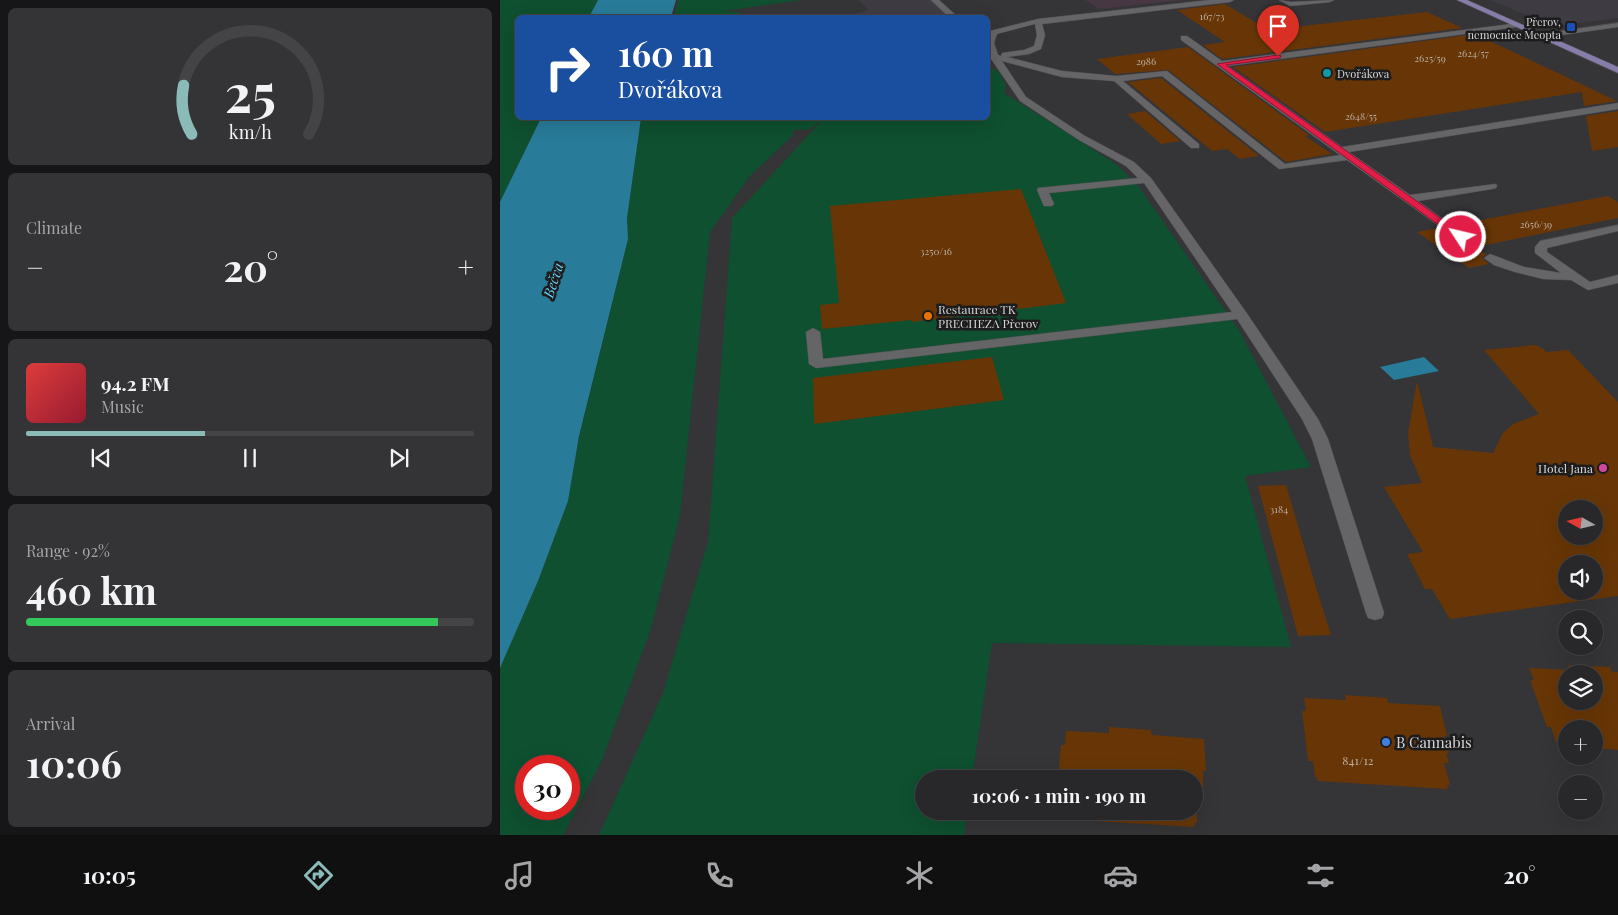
<!DOCTYPE html>
<meta charset="utf-8">
<style>
body{margin:0;font-family:"Playfair Display",serif;background:#343335;color:#f1f3f6;height:100vh;display:flex;flex-direction:column;font-size:19px;white-space:nowrap}
*{box-sizing:border-box;margin:0}
p{font-size:16px;color:#a5a5a8}
.icon{flex:none;width:28px;height:28px;fill:none;stroke:currentColor;stroke-width:2;stroke-linecap:round;stroke-linejoin:round}
.map{position:relative;flex:1;overflow:hidden}
.panel{display:flex;flex-direction:column;gap:8px;padding:8px;background:#161517;width:500px}
.panel>*{flex:none}
.top-card{position:absolute;left:15px;top:15px;width:475px;height:105px;border-radius:8px;box-shadow:0 5px 20px #0002,0 0 0 1px #444446;background:#1a4fa0;color:#fff;overflow:hidden}
.needle{width:32px;rotate:278deg}
.buttons{position:absolute;left:1058px;top:500px;display:grid;gap:10px}
.buttons a{display:grid;place-items:center;width:45px;height:45px;border-radius:50%;background:#282729;box-shadow:0 5px 20px #0002,0 0 0 1px #444446;font-size:25px}
.speed{position:absolute;left:15px;top:755px;display:flex;gap:10px;font-size:25px;font-weight:700;text-align:center}
.speed>*{display:grid;place-content:center;width:65px;height:65px;border-radius:50%;background:#282729;box-shadow:0 5px 20px #0002,0 0 0 1px #444446;line-height:1}
.speed .limit{border:8px solid #d22;background:#fff;color:#111}
.pin{position:absolute;display:grid;place-items:center;width:42px;height:42px;color:#fff;margin:-51px -21px;border-radius:50% 50% 50% 0;rotate:-45deg;box-shadow:0 0 5px #0007}
.pin .icon{rotate:45deg}
.me{position:absolute;width:55px;margin:-28px;rotate:305deg;stroke-linejoin:round;filter:drop-shadow(0 0 4px #0008)}
.turn{display:flex;align-items:center;gap:18px;height:105px;padding:0 20px;font-size:22px}
.turn .icon{width:65px;height:65px;stroke-width:2.5}
.turn b{display:block;font-size:35px;line-height:42px}
.big{font-size:38px;font-weight:700;line-height:1.1}
.panel .widget{flex:1;display:flex;flex-direction:column;justify-content:center;gap:8px;min-width:0;padding:0 18px;border-radius:8px;background:#343335}
.panel .dial{align-items:center;gap:0}
.dial svg{height:130px;overflow:visible;fill:none;stroke:#444446;stroke-width:7;stroke-linecap:round;text-anchor:middle}
.dial text{fill:#f1f3f6;stroke:none}
.song{display:flex;align-items:center;gap:15px}
.cover{width:60px;height:60px;border-radius:8px;background:linear-gradient(135deg,hsl(0 70% 55%),hsl(350 70% 35%))}
.played{height:5px;border-radius:2px;background:linear-gradient(90deg,#8bbbb9 40%,#444446 40%)}
.keys{display:flex;justify-content:space-around;direction:ltr}
.heat{display:flex;justify-content:space-between;align-items:center;font-size:28px;direction:ltr}
.charge{height:8px;border-radius:4px;background:linear-gradient(90deg,#34c759 92%,#444446 0)}
.trip{position:absolute;left:415px;top:770px;width:288px;height:50px;border-radius:25px;background:#282729;box-shadow:0 5px 20px #0002,0 0 0 1px #444446;font-weight:700;line-height:50px;text-align:center}
.tab-bar{display:flex;height:80px;justify-content:space-around;align-items:center;background:#101010;color:#a5a5a8}
.tab-bar .icon{width:35px;height:35px}
.tab-bar .active{color:#8bbbb9}
.tab-bar b{font-size:22px;color:#f1f3f6}
main{display:flex;flex:1;min-height:0}
.map>svg:first-child{display:block}
</style>
<main>
<section class="panel">
<div class="widget dial"><svg viewBox="0 0 100 80">
<path d="M14 69A42 42 0 1 1 86 69"/>
<path d="M14 69A42 42 0 0 1 9 39" stroke="#8bbbb9"/>
<text x="50" y="56" font-size="32" font-weight="700">25</text>
<text x="50" y="72" font-size="11">km/h</text>
</svg></div>
<div class="widget"><p>Climate</p>
<div class="heat"><a>−</a><b class="big">20°</b><a>+</a></div>
</div>
<div class="widget">
<div class="song"><i class="cover"></i><div><b>94.2 FM</b><p>Music</p></div></div>
<div class="played"></div>
<div class="keys"><svg class="icon" aria-label="previous" viewBox="0 0 24 24"><path d="M18 5L8 12l10 7zM5 5v14"/></svg><svg class="icon" aria-label="pause" viewBox="0 0 24 24"><path d="M8 5v14M16 5v14"/></svg><svg class="icon" aria-label="next" viewBox="0 0 24 24"><path d="M6 5l10 7-10 7zM19 5v14"/></svg></div>
</div>
<div class="widget"><p>Range · 92%</p><b class="big">460 km</b><div class="charge"></div></div>
<div class="widget"><p>Arrival</p><b class="big">10:06</b></div>
</section>
<div class="map">
<svg width="1118" height="835" viewBox="0 0 1118 835">
<rect width="100%" height="100%" fill="#353437"/>
<!-- built -->
<g fill="#3f3b43">
<path d="M359,0H432L452,18H324L359,13L368,9Z"/>
<path d="M990,0H1118V18L1054,26Z"/>
</g>
<!-- medical -->
<path fill="#463743" d="M585,0H685L599,9Z"/>
<!-- green -->
<g fill="#0e502f" fill-rule="evenodd">
<path d="M0,0H98L89,17L18,18V118H41L0,202Z"/>
<path d="M179,0H302L223,11L237,12L248,17H174Z"/>
<path d="M488,67L499,72L506,86L504,93L616,164L639,187L740,332L811,467L745,476L791,647L492,643L472,779H424V811H468L464,835H99L163,693L208,542L232,218L324,118H488Z"/>
<path d="M141,118H323L311,129L294,130L292,136L250,176L210,232L180,515L151,629L102,760L63,835H0V668L38,581L68,501L79,436L128,239L127,218ZM26,766H69V809H26Z"/>
</g>
<!-- water -->
<g fill="#287b99">
<path d="M98,0H176L171,17H89Z"/>
<path d="M41,118H141L127,218L128,239L79,436L68,501L38,581L0,668V202Z"/>
<path d="M924,357L939,371L894,380L880,367Z"/>
</g>
<!-- building -->
<g fill="#683606" fill-rule="evenodd">
<path d="M725,4L768,30L927,12L962,28L722,59L703,45L725,42L677,10Z"/>
<path d="M975,34L1117,101L1084,106L1082,92L825,132L733,67Z"/>
<path d="M688,47L809,135L805,136L832,154L786,162L668,70L615,74L597,59Z"/>
<path d="M661,78L759,156L740,159L727,149L712,151L628,82Z"/>
<path d="M645,111L680,141L661,144L627,114Z"/>
<path d="M1118,111V147L1092,151L1086,116Z"/>
<path d="M521,189L566,303L412,322V320L322,329L320,305L339,303L330,206Z"/>
<path d="M1108,196L1118,202V218L976,247L986,254L982,258L989,264L969,268L917,232L938,228L956,241H965L968,236L954,225Z"/>
<path d="M1035,345L1042,348L1046,352L1068,350L1118,402V596L950,619L932,589H925L907,554L923,552L884,487L922,483L910,455L908,433L917,381L933,447L993,453L1003,433L1013,424L1039,414L984,350ZM1066,509H1094V536H1066ZM1066,564H1094V591H1066Z"/>
<path d="M492,357L504,400L314,424L313,378Z"/>
<path d="M786,485L815,584L831,635L798,636L758,486Z"/>
<path d="M1068,665L1110,667L1112,672H1118V750L1094,748V729H1066V747L1060,746L1059,742H1056L1051,727H1047L1030,680H1034L1029,668L1070,670ZM1066,674H1094V701H1066Z"/>
<path d="M845,695L887,698L888,703L940,706L947,736H944L949,753H946L949,763H944L950,785H947L948,789L818,781L817,777H815L813,761H808L802,711H806L804,698L846,700Z"/>
<path d="M609,727L651,730L652,735L704,739L706,771H703V789H700V800H696L697,823H694V827L562,819L560,812L557,811H694V779H558L561,745H565L566,731L609,733Z"/>
</g>
<g fill="none" stroke-linecap="round" stroke-linejoin="round">
<defs>
<g id="minor">
<path d="M431,0H439L459,18H450Z"/>
<path d="M710,0H734L730,2L542,24L545,35L541,49L529,54L507,57L562,71L616,76L667,71L785,164L840,155L681,40V36H687L722,61L1019,23V27H1016L728,66L842,147L1118,103V109L849,152L910,195L996,184L997,186L996,188L992,189L918,201L965,235L967,237L965,239H957L847,160L779,169L662,76L623,81L699,144V148H691L614,81L562,77L502,61L526,97L585,136L634,162L651,178L748,315L818,419L828,439L884,613L882,618L875,620L868,618L866,613L812,439L802,419L737,319L316,368L309,364L306,332L313,328L320,332L323,359L732,312L644,183L549,193L554,204L552,206H544L537,190L538,188L638,178L626,166L579,140L520,101L489,56L488,38L490,31L538,19ZM535,24L537,35L534,46L524,50L502,53L501,56L498,55L494,43L497,34Z"/>
<path d="M779,0L791,2L834,0L830,2L790,6Z"/>
<path d="M1118,23V27L1040,38L1036,36L1040,34Z"/>
<path d="M1118,225V231L1047,248V252L1090,282L1118,275V283L1088,290L1071,280L1043,279L1015,272L994,265L984,258L990,254L1024,267L1061,273L1035,253V247L1040,241Z"/>
</g>
<path id="major" d="M957,0H967L1118,67V73Z"/>
</defs>
<!-- minor casing -->
<use href="#minor" stroke="#515052" stroke-width="1"/>
<!-- major casing -->
<use href="#major" stroke="#515052" stroke-width="1"/>
<!-- minor -->
<use href="#minor" fill="#656467" fill-rule="evenodd"/>
<!-- major -->
<use href="#major" fill="#877da8" fill-rule="evenodd"/>
</g>
<!-- route -->
<path fill="#e11d48" stroke="#92132f" d="M778,55L781,56L780,58L726,65L964,235V239H958L717,64Z"/>
<!-- markers -->
<rect fill="#1a4fb4" stroke="#1d1c1d" stroke-width="2" x="1066" y="22" width="10" height="10" rx="2.5"/>
<circle fill="#0f9aa8" stroke="#1d1c1d" stroke-width="2" cx="827" cy="73" r="5"/>
<circle fill="#e8710a" stroke="#1d1c1d" stroke-width="2" cx="428" cy="316" r="5"/>
<circle fill="#d1479c" stroke="#1d1c1d" stroke-width="2" cx="1103" cy="468" r="5"/>
<circle fill="#3f7fe0" stroke="#1d1c1d" stroke-width="2" cx="886" cy="742" r="5"/>
<g text-anchor="middle" dominant-baseline="central" stroke-width="5" stroke-linejoin="round" paint-order="stroke">
<!-- number labels -->
<g font-size="10" fill="#baada3">
<text x="712" y="16">167/73</text>
<text x="973" y="53">2624/57</text>
<text x="930" y="58">2625/59</text>
<text x="646" y="61">2986</text>
<text x="861" y="116">2648/55</text>
<text x="1036" y="224">2656/39</text>
<text x="436" y="251">3250/16</text>
<text x="779" y="509">3184</text>
</g>
<!-- far-poi labels -->
<g font-size="11" fill="#d6d5d7" stroke="#1d1c1d" text-anchor="end">
<text x="1061" y="21">Přerov,<tspan x="1061" dy="13">nemocnice Meopta</tspan></text>
<text x="837" y="73" text-anchor="start">Dvořákova</text>
</g>
<!-- poi labels -->
<g font-size="12" fill="#d6d5d7" stroke="#1d1c1d" text-anchor="start">
<text x="438" y="309">Restaurace TK<tspan x="438" dy="14">PRECHEZA Přerov</tspan></text>
<text x="1093" y="468" text-anchor="end">Hotel Jana</text>
</g>
<!-- near-number labels -->
<g font-size="12" fill="#baada3">
<text x="858" y="760">841/12</text>
</g>
<!-- water labels -->
<g font-size="14" font-style="italic" fill="#69d3fd" stroke="#1d1c1d">
<text transform="translate(53 280) rotate(-72)">Bečva</text>
</g>
<!-- near-poi labels -->
<g font-size="15" fill="#d6d5d7" stroke="#1d1c1d" text-anchor="start">
<text x="896" y="742">B Cannabis</text>
</g>
</g>
</svg>
<div class="buttons">
<a><svg class="needle" viewBox="-14 -14 28 28"><path d="M0-13l5 13h-10z" fill="#e53935"/><path d="M0 13l5-13h-10z" fill="#a5a5a8"/></svg></a>
<a><svg class="icon" aria-label="sound" viewBox="0 0 24 24"><path d="M4 9h4l5-4v14l-5-4H4zM17 9q2 3 0 6"/></svg></a>
<a><svg class="icon" aria-label="search" viewBox="0 0 24 24"><circle cx="10" cy="10" r="6"/><path d="M15 15l6 6"/></svg></a>
<a><svg class="icon" aria-label="layers" viewBox="0 0 24 24"><path d="M12 4l9 5-9 5-9-5zM3 14l9 5 9-5"/></svg></a>
<a>+</a>
<a>−</a>
</div>
<div class="speed"><div class="limit">30</div></div>
<div class="pin" style="left:778px;top:56px;background:#d93025"><svg class="icon" aria-label="arrive" viewBox="0 0 24 24"><path d="M6 21V4h12l-3 4 3 4H6"/></svg></div>
<svg class="me" style="left:961px;top:237px" viewBox="-20 -20 40 40"><circle r="17" fill="#e11d48" stroke="#fff" stroke-width="3"/><path d="M0-11L8 9 0 5-8 9z" fill="#fff"/></svg>
<div class="trip">10:06 · 1 min · 190 m</div>
<div class="top-card">
<div class="turn"><svg class="icon" aria-label="right" viewBox="0 0 24 24"><path d="M7 20v-9h11M14 6l5 5-5 5"/></svg><div><b>160 m</b>Dvořákova</div></div>
</div>
</div>
</main>
<nav class="tab-bar">
<b>10:05</b>
<svg class="icon active" aria-label="directions" viewBox="0 0 24 24"><path d="M12 3l9 9-9 9-9-9zM9 14v-3h6M13 9l2 2-2 2"/></svg>
<svg class="icon" aria-label="music" viewBox="0 0 24 24"><path d="M9 18V5l10-2v13"/><circle cx="6" cy="18" r="3"/><circle cx="16" cy="16" r="3"/></svg>
<svg class="icon" aria-label="phone" viewBox="0 0 24 24"><path d="M5 4h4l2 5-3 2q2 4 5 5l2-3 5 2v4C11 20 4 13 5 4z"/></svg>
<svg class="icon" aria-label="climate" viewBox="0 0 24 24"><path d="M12 3v18M4 7l16 10M4 17L20 7"/></svg>
<svg class="icon" aria-label="car" viewBox="0 0 24 24"><path d="M5 17H2v-5l4-1 3-4h7l3 4 3 1v5h-3M9 17h6M6 11h13"/><circle cx="7" cy="17" r="2"/><circle cx="17" cy="17" r="2"/></svg>
<svg class="icon" aria-label="filters" viewBox="0 0 24 24"><path d="M4 7h16M4 17h16"/><circle cx="9" cy="7" r="2"/><circle cx="15" cy="17" r="2"/></svg>
<b>20°</b>
</nav>
